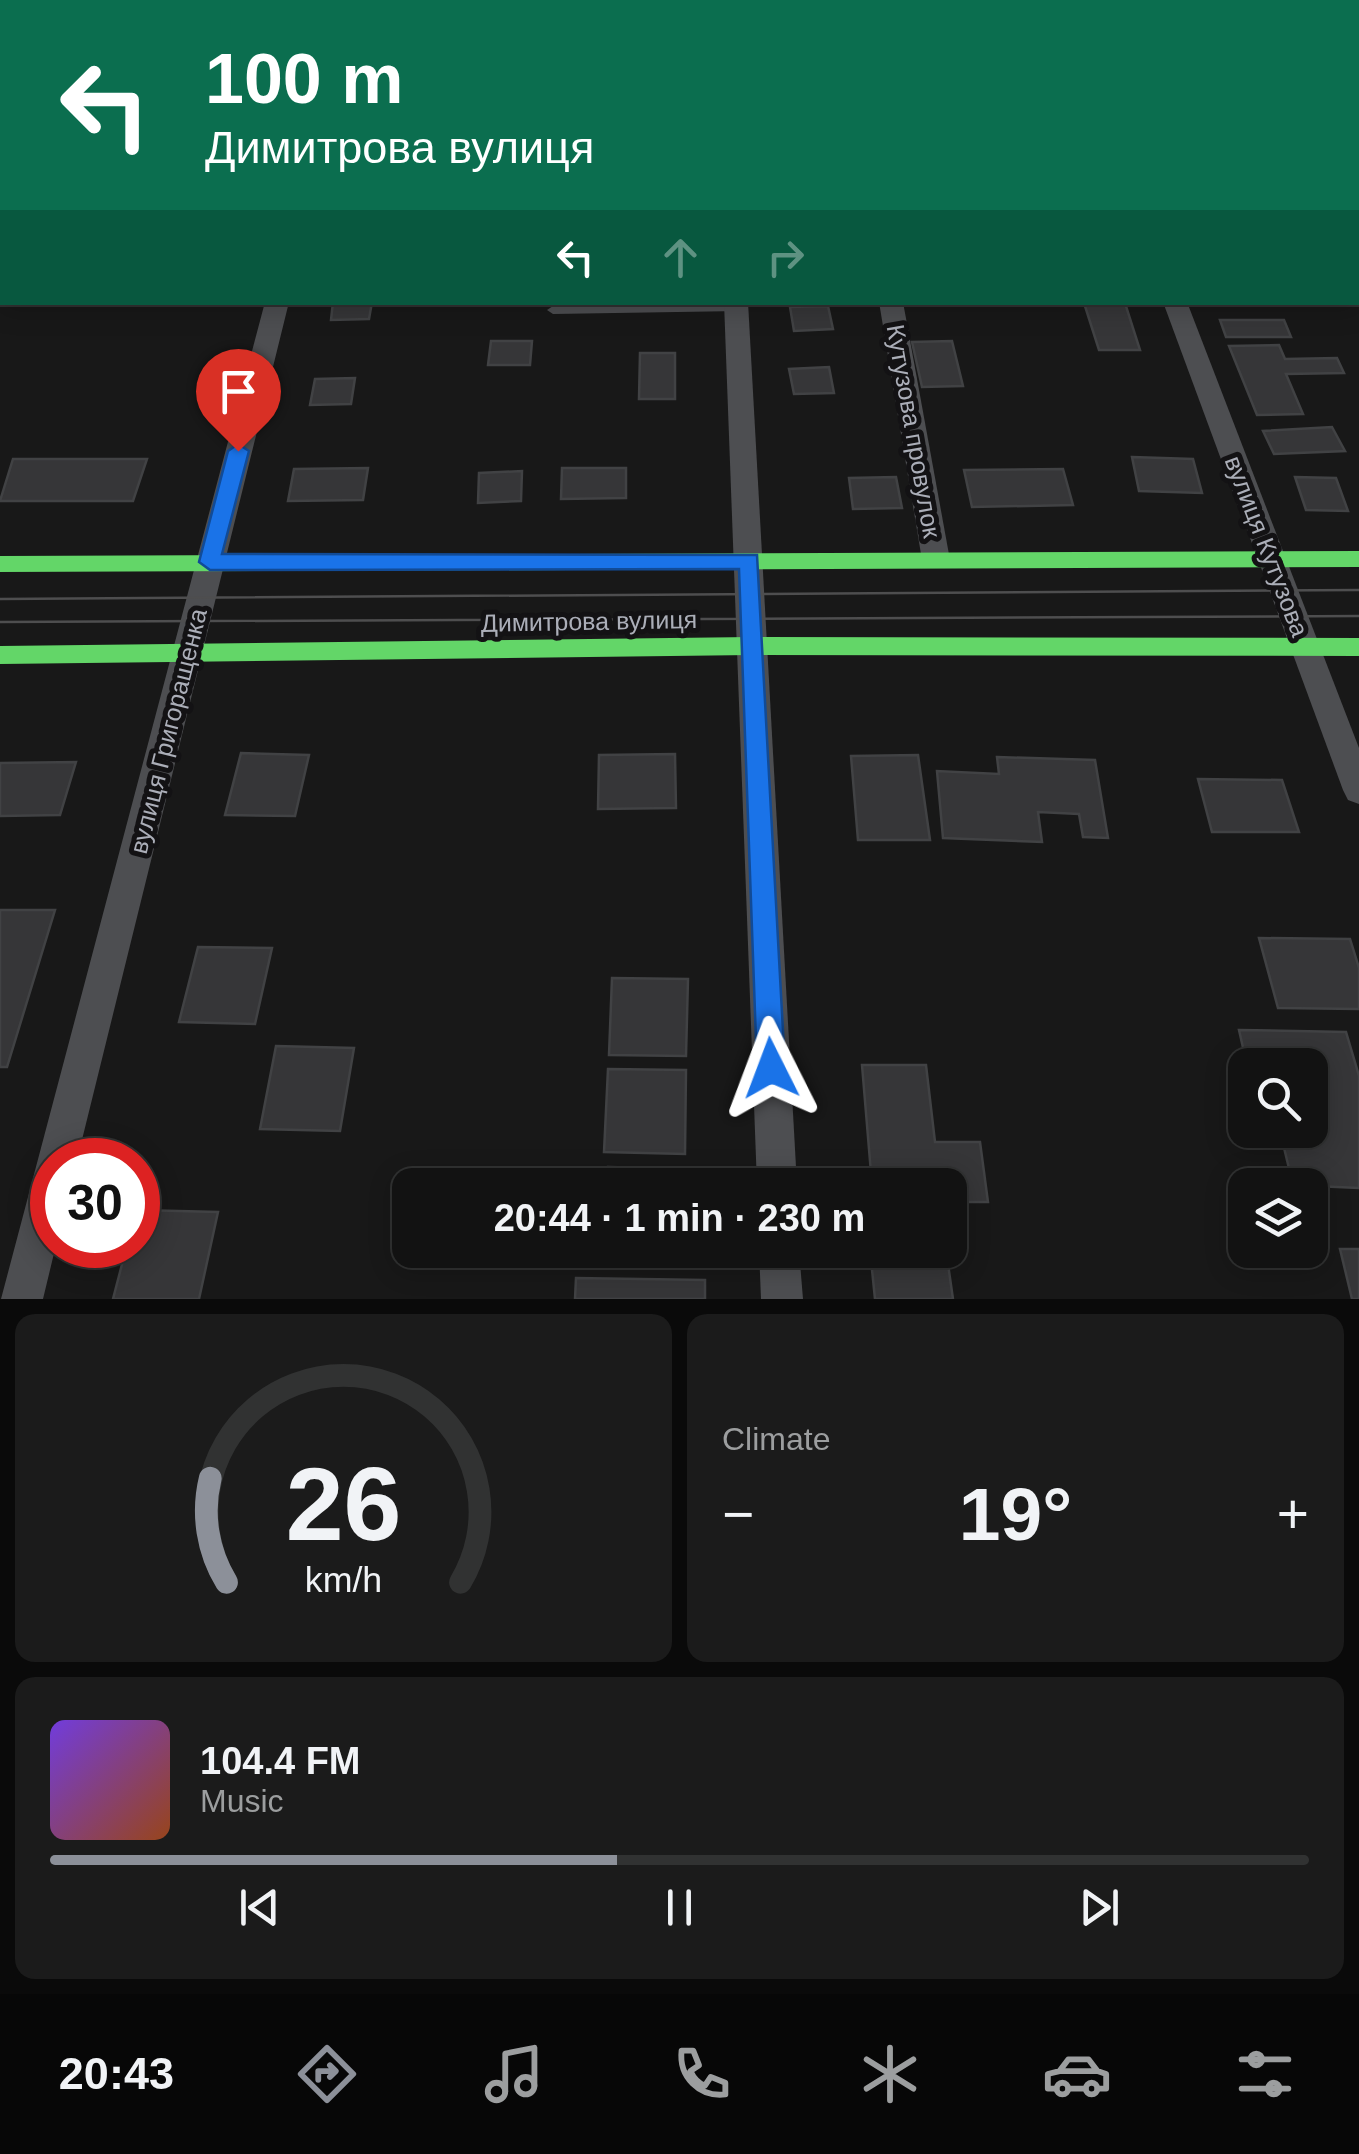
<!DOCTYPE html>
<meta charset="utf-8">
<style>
body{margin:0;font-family:Helvetica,sans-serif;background:#1b1b1b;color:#f1f3f6;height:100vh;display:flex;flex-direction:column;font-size:38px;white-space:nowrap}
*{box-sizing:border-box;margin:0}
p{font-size:32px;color:#9c9e9f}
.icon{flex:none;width:55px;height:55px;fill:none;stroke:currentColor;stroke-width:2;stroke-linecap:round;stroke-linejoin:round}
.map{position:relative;height:1299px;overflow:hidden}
.details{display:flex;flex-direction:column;gap:15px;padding:15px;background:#0a0a0a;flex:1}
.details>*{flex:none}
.hud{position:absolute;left:0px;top:0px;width:1360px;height:305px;box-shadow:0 5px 25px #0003,0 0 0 2px #313232;background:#0b6e4f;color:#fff;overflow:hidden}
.fabs{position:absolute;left:1228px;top:1048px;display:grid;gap:20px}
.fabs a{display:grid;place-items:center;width:100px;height:100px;border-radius:20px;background:#121212;box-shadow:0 5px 25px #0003,0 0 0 2px #313232;font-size:50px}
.speed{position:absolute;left:30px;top:1138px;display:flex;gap:20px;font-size:50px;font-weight:700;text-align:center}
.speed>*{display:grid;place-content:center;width:130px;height:130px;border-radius:50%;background:#121212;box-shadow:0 5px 25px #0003,0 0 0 2px #313232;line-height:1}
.speed .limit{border:15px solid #d22;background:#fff;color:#111}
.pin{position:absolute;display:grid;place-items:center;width:85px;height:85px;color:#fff;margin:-102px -42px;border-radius:50% 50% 50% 0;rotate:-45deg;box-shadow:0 0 10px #0007}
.pin .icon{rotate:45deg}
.me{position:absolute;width:110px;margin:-55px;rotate:357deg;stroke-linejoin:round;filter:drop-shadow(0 0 8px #0008)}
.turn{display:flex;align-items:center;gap:35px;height:210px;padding:0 40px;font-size:45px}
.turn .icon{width:130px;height:130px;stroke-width:2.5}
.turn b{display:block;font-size:70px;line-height:85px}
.lanes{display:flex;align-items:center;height:95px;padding:0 40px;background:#0003;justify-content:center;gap:50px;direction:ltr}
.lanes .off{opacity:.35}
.big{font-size:75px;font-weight:700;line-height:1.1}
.details .tile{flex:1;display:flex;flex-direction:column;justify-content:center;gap:15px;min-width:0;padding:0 35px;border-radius:20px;background:#1b1b1b}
.details .dial{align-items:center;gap:0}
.dial svg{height:260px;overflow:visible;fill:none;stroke:#313232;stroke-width:7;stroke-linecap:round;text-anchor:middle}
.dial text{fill:#f1f3f6;stroke:none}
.song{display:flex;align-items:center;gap:30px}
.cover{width:120px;height:120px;border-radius:15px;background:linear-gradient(135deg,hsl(260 70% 55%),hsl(20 70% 35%))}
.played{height:10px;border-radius:5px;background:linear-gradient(90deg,#8c9099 45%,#313232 45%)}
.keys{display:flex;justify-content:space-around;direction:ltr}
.heat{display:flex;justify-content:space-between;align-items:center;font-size:55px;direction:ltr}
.details .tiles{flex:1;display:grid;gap:15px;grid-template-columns:1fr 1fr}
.tile:last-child{grid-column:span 2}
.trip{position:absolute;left:392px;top:1168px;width:575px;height:100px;border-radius:20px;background:#121212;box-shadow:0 5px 25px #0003,0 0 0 2px #313232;font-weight:700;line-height:100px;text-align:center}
.tab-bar{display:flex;height:160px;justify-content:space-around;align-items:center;background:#070707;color:#9c9e9f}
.tab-bar .icon{width:70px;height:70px}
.tab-bar .current{color:#8c9099}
.tab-bar b{font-size:45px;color:#f1f3f6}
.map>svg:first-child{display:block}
</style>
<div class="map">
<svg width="1359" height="1299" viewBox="0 0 1359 1299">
<rect width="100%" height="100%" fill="#181818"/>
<!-- building -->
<g fill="#363638" stroke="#414244" stroke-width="2.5">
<path d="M333,302H372L369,319L331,320Z"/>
<path d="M1084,303H1125L1140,350H1099Z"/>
<path d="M828,306L833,329L794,331L790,307Z"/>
<path d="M1220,320H1284L1291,337H1226Z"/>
<path d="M491,341H532L530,365H488Z"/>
<path d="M952,341L963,386L922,387L912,342Z"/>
<path d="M1279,345L1285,359L1337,358L1344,373L1286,374L1303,414L1257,415L1229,346Z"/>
<path d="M640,353H675V399H639Z"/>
<path d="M829,367L834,393L794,394L789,369Z"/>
<path d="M355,378L351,404L310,405L315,379Z"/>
<path d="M1332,427L1345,451L1274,454L1263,431Z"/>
<path d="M1132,457L1193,459L1202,493L1139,491Z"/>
<path d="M13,459H147L133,501H0Z"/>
<path d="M368,468L363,500L288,501L294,469Z"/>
<path d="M562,468H626V498L561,499Z"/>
<path d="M1063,469L1073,505L972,507L964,470Z"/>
<path d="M522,471L521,501L478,503L479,473Z"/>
<path d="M896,477L902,508L853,509L849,478Z"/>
<path d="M1295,477L1336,478L1348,511L1306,510Z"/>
<path d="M241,753L309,755L295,816L225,815Z"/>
<path d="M675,754L676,808L598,809L599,755Z"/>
<path d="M918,755L930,840H858L851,756Z"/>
<path d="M997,757L1095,760L1108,838L1083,837L1079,814L1038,812L1042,842L943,838L937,771L999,774Z"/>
<path d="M76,762L60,815L0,816V763Z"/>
<path d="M1198,779L1282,780L1299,832H1212Z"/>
<path d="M0,910H55L7,1067H0Z"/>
<path d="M1259,938L1350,939L1359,968V1009L1278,1008Z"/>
<path d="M198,947L272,948L255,1024L179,1022Z"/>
<path d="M612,978L688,979L686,1056L609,1055Z"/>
<path d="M1239,1030L1346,1032L1359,1076V1188L1293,1185L1280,1131L1316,1132L1310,1109V1065H1247Z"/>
<path d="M276,1046L354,1048L340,1131L260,1129Z"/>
<path d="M862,1065H926L935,1142H980L988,1202H950V1185H872Z"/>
<path d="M608,1069L686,1070L685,1154L604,1152Z"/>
<path d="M608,1167L689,1169V1185H607Z"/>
<path d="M138,1210L218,1212L199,1299H113L127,1245H138Z"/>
<path d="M1340,1249H1359V1299H1352Z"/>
<path d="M604,1250H688V1261L603,1260Z"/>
<path d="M870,1250H946L953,1299H875Z"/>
<path d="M576,1278L705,1280V1299H575Z"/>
</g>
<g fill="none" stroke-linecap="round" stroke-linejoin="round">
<!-- lane -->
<path fill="#4d4e51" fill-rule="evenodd" d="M736,304L742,308L740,311L553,314L547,310L553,306Z"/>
<!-- street -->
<g fill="#4d4e51" fill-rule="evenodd">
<path d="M0,0H871L872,2H2L0,8Z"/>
<rect x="1055" y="0" width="18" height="2"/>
<rect x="0" y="106" width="2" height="12"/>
<rect x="0" y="228" width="2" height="14"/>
<path d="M265,302H289L77,1160H52L56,1245L43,1299H1Z"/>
<path d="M724,302H748L797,1185H757Z"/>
<path d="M879,302H903L950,560L946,567H926L922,560Z"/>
<path d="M1163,302H1187L1359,748V804L1348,800L1343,790Z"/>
<path d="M759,1250H799L803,1299H761Z"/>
</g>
<!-- fast -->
<g fill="#63d668" fill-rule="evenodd">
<path d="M1359,551V567L0,572V556Z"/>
<path d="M752,637L1359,638V656L752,655L0,664V646Z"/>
</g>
<!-- tram -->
<g stroke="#4e4e4f" stroke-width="2.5">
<path d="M0,599L1359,590"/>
<path d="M0,622L1359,616"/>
</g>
</g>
<!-- route -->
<path fill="#1a73e8" stroke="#114b97" stroke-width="2.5" d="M238,444L249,451L222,554L757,555L785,1068L781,1077L771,1081L761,1077L757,1068L739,569L210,570L199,562L228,451Z"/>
<g text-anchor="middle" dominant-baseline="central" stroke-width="10" stroke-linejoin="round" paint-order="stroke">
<!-- street labels -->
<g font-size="25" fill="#abaeb8" stroke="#131214">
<text transform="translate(914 431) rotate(80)">Кутузова провулок</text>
<text transform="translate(1267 546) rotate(69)">вулиця Кутузова</text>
<text transform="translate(589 621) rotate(-1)">Димитрова вулиця</text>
<text transform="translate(168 731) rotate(-76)">вулиця Григоращенка</text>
</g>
</g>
</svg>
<div class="fabs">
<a><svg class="icon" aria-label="search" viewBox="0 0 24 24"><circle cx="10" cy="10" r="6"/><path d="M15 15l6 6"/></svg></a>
<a><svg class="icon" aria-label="layers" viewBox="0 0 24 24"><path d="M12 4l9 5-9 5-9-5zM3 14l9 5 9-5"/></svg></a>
</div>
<div class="speed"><div class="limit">30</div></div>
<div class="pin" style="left:238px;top:451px;background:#d93025"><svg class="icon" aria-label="arrive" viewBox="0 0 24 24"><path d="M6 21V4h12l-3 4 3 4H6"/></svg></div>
<svg class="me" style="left:771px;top:1068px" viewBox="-20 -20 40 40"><path d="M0-17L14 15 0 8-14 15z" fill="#1a73e8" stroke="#fff" stroke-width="4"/></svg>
<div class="trip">20:44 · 1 min · 230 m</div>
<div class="hud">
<div class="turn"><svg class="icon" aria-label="left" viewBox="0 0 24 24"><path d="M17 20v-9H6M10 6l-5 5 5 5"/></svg><div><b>100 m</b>Димитрова вулиця</div></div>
<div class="lanes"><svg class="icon" aria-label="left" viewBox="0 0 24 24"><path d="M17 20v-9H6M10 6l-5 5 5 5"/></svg><svg class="icon off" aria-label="ahead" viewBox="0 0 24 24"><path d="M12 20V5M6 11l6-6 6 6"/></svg><svg class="icon off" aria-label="right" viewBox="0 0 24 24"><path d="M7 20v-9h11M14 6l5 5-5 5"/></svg></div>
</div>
</div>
<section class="details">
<div class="tiles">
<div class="tile dial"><svg viewBox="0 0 100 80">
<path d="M14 69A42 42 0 1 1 86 69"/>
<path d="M14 69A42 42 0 0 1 9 37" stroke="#8c9099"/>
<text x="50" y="56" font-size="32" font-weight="700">26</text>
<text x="50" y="72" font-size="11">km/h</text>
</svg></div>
<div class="tile"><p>Climate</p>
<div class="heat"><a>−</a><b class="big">19°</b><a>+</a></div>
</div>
<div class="tile">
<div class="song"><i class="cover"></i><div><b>104.4 FM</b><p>Music</p></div></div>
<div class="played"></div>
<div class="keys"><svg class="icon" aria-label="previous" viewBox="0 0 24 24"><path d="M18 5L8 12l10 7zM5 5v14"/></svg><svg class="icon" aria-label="pause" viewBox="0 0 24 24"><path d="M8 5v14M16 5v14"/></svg><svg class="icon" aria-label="next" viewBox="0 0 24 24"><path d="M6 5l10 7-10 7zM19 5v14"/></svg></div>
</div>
</div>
</section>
<nav class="tab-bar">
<b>20:43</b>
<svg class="icon current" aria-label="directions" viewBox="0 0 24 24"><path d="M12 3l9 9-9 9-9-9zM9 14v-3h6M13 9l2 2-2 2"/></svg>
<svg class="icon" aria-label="music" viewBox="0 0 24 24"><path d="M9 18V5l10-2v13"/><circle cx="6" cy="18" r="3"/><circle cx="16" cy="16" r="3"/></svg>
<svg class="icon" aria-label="phone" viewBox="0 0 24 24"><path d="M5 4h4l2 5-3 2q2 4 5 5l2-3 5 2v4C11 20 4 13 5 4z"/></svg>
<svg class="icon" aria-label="climate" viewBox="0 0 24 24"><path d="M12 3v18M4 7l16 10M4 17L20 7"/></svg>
<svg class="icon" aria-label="car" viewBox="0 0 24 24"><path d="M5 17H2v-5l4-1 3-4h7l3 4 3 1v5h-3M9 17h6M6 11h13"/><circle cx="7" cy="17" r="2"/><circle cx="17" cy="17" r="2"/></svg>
<svg class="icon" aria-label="filters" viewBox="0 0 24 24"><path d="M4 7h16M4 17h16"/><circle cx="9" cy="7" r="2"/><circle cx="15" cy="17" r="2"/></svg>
</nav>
